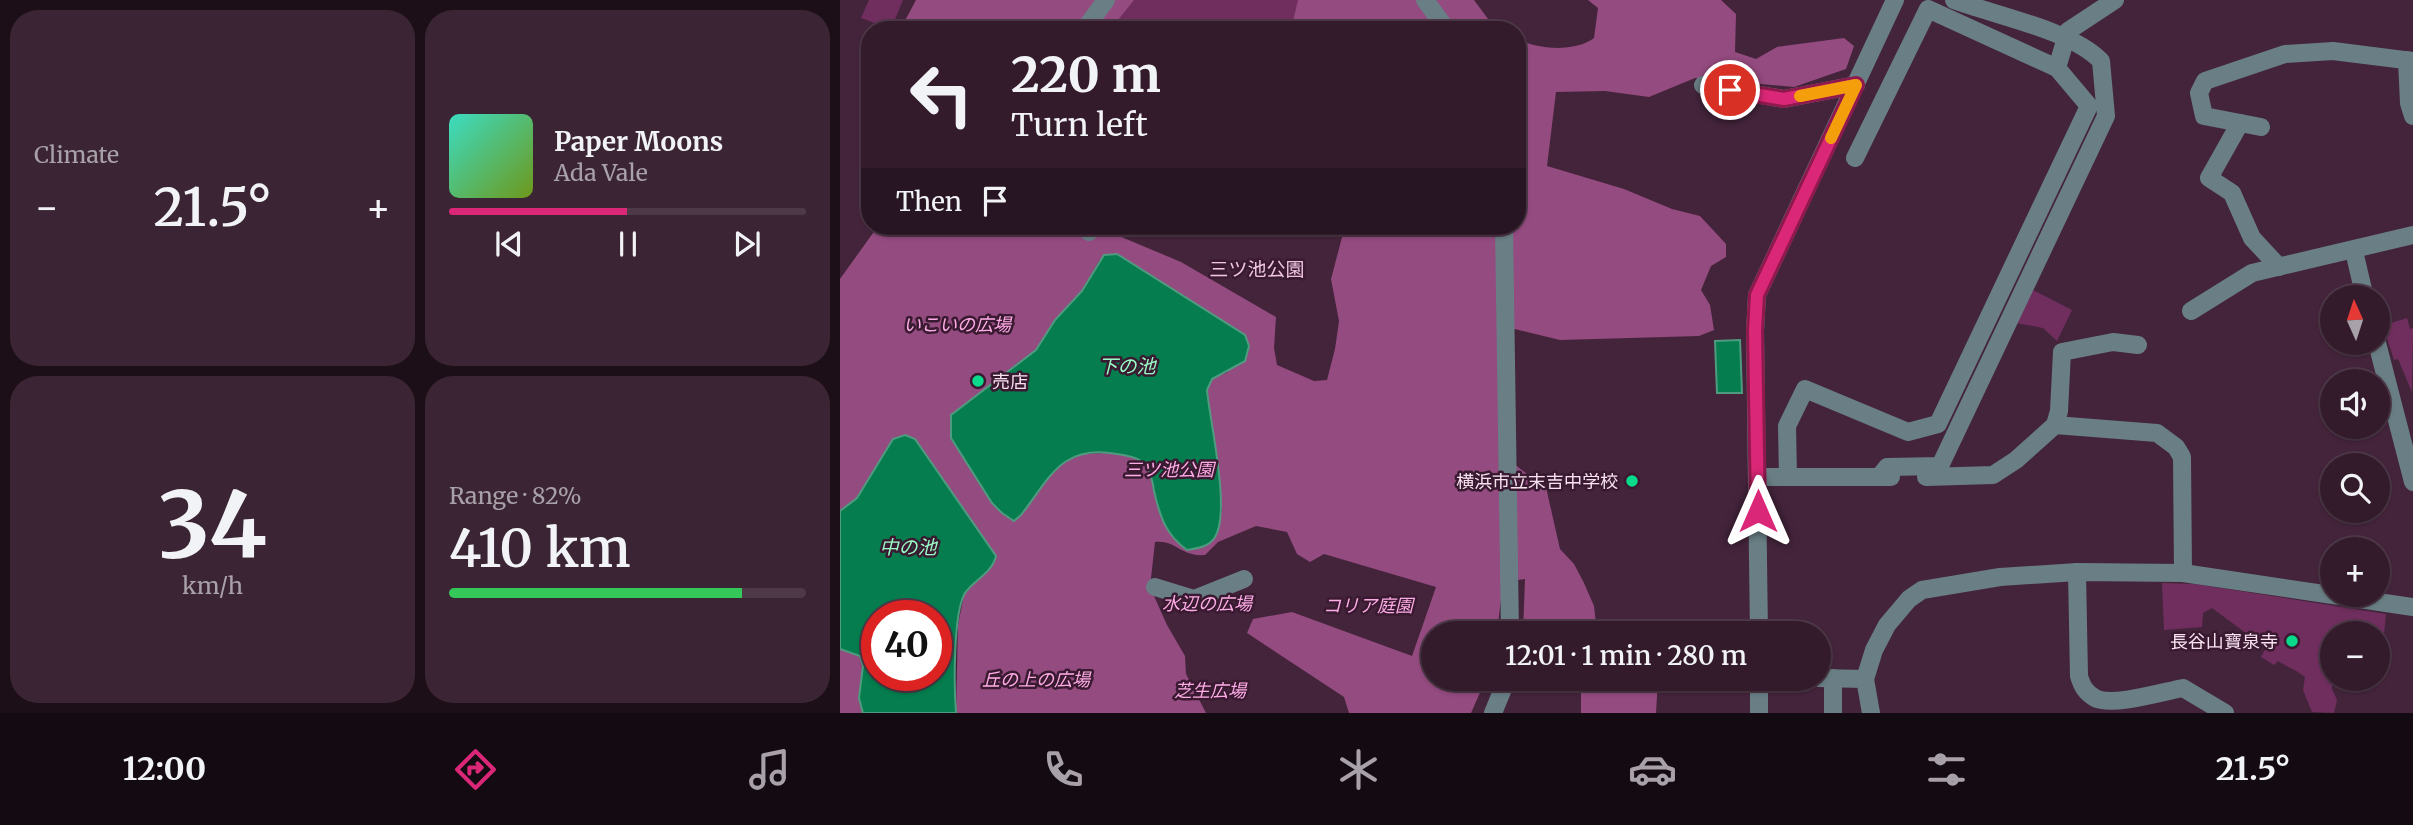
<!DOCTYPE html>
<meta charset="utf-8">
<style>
body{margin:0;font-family:Merriweather,"Noto Sans JP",serif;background:#3b2434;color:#f1f3f6;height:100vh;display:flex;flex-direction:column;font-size:26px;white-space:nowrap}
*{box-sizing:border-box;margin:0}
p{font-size:23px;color:#a9a1a9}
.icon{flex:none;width:38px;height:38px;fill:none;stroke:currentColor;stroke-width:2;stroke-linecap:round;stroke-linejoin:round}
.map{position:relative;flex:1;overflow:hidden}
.sheet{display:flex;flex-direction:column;gap:10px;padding:10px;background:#1c0f18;width:840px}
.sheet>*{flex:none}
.top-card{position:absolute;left:21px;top:21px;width:665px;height:214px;border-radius:28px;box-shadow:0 2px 5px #0004,0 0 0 2px #4e3948;background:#331b2c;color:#f1f3f6;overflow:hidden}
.needle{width:46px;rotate:357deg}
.fabs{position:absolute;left:1480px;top:285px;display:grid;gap:14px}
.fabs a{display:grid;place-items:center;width:70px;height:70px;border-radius:50%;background:#331b2c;box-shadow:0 2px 5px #0004,0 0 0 2px #4e3948;font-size:35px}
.speed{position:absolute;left:21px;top:600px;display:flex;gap:14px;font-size:35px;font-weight:700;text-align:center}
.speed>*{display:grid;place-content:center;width:91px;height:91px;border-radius:50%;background:#331b2c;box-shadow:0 2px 5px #0004,0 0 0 2px #4e3948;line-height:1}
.speed .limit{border:10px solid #d22;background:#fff;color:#111}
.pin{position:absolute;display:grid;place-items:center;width:60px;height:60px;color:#fff;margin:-30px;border:4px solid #fff;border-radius:50%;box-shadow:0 2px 7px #0007}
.me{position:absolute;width:77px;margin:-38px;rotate:0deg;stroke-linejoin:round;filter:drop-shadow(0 0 5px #0008)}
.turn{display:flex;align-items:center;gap:24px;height:147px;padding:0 35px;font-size:32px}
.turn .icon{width:91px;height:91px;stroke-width:2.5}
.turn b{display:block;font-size:49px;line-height:60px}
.then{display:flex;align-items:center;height:66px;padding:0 35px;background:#0003;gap:14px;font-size:26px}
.big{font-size:52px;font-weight:600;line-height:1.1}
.sheet .card{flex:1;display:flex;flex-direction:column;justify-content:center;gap:10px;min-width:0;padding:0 24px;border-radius:28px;background:#3b2434}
.sheet .dial{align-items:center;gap:0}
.dial b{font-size:91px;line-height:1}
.song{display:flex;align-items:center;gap:21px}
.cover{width:84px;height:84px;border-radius:10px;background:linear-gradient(135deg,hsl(170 70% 55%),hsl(80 70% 35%))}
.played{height:7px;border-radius:4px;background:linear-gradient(90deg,#db2777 50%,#4e3948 50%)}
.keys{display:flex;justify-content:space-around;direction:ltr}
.heat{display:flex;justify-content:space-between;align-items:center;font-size:38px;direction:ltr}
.charge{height:10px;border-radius:5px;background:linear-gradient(90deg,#34c759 82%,#4e3948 0)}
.sheet .tiles{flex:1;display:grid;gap:10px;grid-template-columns:repeat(2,1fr)}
.trip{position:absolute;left:581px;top:621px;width:410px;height:70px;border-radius:35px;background:#331b2c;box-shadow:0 2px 5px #0004,0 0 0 2px #4e3948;font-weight:600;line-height:70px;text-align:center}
.dock{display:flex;height:112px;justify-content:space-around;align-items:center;background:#140b12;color:#a9a1a9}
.dock .icon{width:49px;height:49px}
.dock .selected{color:#db2777}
.dock b{font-size:32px;color:#f1f3f6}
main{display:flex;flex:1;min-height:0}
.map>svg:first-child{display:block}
</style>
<main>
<section class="sheet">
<div class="tiles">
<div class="card"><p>Climate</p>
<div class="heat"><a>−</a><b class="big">21.5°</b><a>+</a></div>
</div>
<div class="card">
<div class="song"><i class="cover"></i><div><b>Paper Moons</b><p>Ada Vale</p></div></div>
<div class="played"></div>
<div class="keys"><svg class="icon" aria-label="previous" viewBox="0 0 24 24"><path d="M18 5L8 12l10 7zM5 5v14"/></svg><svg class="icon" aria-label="pause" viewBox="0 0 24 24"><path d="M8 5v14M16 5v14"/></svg><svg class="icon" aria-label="next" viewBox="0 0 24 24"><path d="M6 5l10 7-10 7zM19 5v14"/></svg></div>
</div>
<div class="card dial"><b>34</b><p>km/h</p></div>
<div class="card"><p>Range · 82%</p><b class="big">410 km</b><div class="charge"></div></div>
</div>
</section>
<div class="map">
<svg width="1573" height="713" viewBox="0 0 1573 713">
<rect width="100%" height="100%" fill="#44243b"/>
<!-- green -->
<g fill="#702e5f">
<path d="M29,0H63L51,29L21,18Z"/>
<path d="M84,0H570L592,30H72Z"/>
<path d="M1193,290L1232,310L1217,341L1203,328L1176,323Z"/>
<path d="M1567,318L1570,329L1573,328L1572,392L1558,359L1554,360L1545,332L1549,329L1548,324Z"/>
<path d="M1322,583L1355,584L1546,614L1541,664H1538V634H1493L1492,689L1497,700L1494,713L1472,712L1463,690L1465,677C1457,670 1447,667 1438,661L1434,665L1421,657L1426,648L1372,608L1363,613L1362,627L1324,630Z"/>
</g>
<!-- forest -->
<g fill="#944b80" fill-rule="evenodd">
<path d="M76,0H294L278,20L273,30H60Z"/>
<path d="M458,0H634L654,27L659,30H451Z"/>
<path d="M748,0H881L896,14L895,52L916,59L937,47L1004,38L1014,46L1006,69L954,87L855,78L809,97L765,91L716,92L707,166L784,189L832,209L860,216L886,244V257L871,266L861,290L870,305L874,330L859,336L720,340L658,325L660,453L687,474L705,483L720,549L734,564L744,583L754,606L757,633H683L685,579L663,582L657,633L593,634V679H646L631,713H509L504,697L407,633L413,619L452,612L572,656L596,587L484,554L470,562L457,554L447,532L416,526L378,542L365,555C340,557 337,540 315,542L310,587L327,625L345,656L346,674L366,713H116L118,625L124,595L156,556L75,439L65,435L53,439L17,498L0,511V279L38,226H253L260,228L341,262L436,317L434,348L437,365L474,381L487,380L495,349L499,321L491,279L505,226H677V39C699,50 735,52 754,38L758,8ZM277,254L405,335L388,372L372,379L367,390L382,512L317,503L312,478L306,465L297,458L271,453L236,454L217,467L181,515L174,521L111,415L196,350L215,320L242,291L259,261Z"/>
<path d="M0,649L20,656C26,675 17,691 23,713H0Z"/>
<path d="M741,679H818L816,713H741Z"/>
</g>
<!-- water -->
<g fill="#057d4e" stroke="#4e9b7f" stroke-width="2" fill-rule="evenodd">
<path d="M277,254L405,335L409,346L405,361L372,379L367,390C370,423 391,511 375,537C369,547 358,548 347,550C326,535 320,517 314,491C313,483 311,473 306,466C300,457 287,456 277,454C221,444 210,478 181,515L174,521L162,513L152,503L111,438V415L196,350L215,320L242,291L264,255Z"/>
<path d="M900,340L902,393H877L875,341Z"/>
<path d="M65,435L75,439L156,556C152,573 135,579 125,593C113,613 114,688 116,713H23L19,698L23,666L20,656L0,649V511L17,498L53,439ZM37,616H96V676H37Z"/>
</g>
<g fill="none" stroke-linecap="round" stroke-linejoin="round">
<!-- minor -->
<g stroke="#697f85" stroke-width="18">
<path d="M585,0L607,30"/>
<path d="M244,30L266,0"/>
<path d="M1567,60L1569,103L1573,116"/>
<path d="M863,85L944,99L1016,85"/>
<path d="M1400,123L1369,178L1392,193L1412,238L1439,267"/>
<path d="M1421,127L1364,116L1359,93L1365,81L1445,54L1493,51L1573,61"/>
<path d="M1015,158L1088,9L1217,68"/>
<path d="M247,226L249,232"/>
<path d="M664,226L670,634"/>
<path d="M1514,251L1525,298"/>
<path d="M1351,311L1412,273L1573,235"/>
<path d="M1537,343L1573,482"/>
<path d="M1215,425L1219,411L1222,352L1273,342L1298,345"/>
<path d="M918,477H1051"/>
<path d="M948,477L947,426L965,389L1068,432L1098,424L1249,106L1217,68L1228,31L1275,0"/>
<path d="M1039,477L1047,467L1100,466L1266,116L1261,61C1231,30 1157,16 1114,0"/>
<path d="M1086,477L1153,475L1176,460L1215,425L1317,433L1336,447L1342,457L1343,573"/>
<path d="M1237,572L1239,676C1242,686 1245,692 1255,698C1272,707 1322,692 1343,688L1385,713"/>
<path d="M315,587L354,599L404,579"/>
<path d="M919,634L915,331L917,295L1055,0"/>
<path d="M978,678L1025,679"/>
<path d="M819,679H845"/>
<path d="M653,713L667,679"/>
<path d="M919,713V679"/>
<path d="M993,713V678"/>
<path d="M1031,713L1025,679L1034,650L1047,625L1069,599L1082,590L1160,577L1237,572L1343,573L1573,607"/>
</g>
</g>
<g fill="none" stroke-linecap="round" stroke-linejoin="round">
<defs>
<path id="route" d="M890,90L944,99L1016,85L917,295L915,331L918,511"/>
</defs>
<!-- route casing -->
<use href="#route" stroke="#8e194d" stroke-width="18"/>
<!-- route -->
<use href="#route" stroke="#db2777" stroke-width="12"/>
<!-- slow -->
<path stroke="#f59e0b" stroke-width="12" d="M960,96L1016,85L991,138"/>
</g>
<!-- markers -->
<g fill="#09d98b" stroke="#391a31" stroke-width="2.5">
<circle cx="138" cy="381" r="7"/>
<circle cx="792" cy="481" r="7"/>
<circle cx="1452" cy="641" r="7"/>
</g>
<g text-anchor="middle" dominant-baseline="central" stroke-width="5" stroke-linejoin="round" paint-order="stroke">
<!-- park labels -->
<g font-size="18" font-style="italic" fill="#feace5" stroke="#391a31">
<text x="117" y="324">いこいの広場</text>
<text x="329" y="469">三ツ池公園</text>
<text x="367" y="603">水辺の広場</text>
<text x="528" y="605">コリア庭園</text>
<text x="196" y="679">丘の上の広場</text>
<text x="370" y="690">芝生広場</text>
</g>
<!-- poi labels -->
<g font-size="18" fill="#f8e2f0" stroke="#391a31" text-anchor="end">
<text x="152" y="381" text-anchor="start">売店</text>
<text x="778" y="481">横浜市立末吉中学校</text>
<text x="1438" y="641">長谷山寶泉寺</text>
</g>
<!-- neighbourhood labels -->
<g font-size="19" fill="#eec4e0" stroke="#391a31">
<text x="417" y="269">三ツ池公園</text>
</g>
<!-- water labels -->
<g font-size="19" font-style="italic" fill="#99fbc5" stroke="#391a31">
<text x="287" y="366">下の池</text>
<text x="68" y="547">中の池</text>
</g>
</g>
</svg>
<div class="fabs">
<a><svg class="needle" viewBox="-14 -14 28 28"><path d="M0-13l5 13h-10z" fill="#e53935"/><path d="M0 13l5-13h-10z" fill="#a9a1a9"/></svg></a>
<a><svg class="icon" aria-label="sound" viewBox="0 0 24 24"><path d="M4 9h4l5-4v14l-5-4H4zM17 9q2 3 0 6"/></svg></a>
<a><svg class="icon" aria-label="search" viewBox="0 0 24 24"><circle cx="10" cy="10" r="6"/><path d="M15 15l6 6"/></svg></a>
<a>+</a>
<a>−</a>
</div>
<div class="speed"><div class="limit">40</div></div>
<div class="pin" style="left:890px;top:90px;background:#d93025"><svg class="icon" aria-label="arrive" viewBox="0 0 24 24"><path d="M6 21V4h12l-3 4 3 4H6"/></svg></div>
<svg class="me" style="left:918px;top:511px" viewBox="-20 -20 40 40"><path d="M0-17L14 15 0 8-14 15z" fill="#db2777" stroke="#fff" stroke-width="4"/></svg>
<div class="trip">12:01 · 1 min · 280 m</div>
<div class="top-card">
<div class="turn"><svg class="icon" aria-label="left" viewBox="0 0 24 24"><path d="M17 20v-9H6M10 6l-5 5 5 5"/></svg><div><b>220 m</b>Turn left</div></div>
<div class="then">Then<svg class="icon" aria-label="arrive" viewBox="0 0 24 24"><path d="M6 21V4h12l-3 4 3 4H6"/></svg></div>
</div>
</div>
</main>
<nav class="dock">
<b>12:00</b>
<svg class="icon selected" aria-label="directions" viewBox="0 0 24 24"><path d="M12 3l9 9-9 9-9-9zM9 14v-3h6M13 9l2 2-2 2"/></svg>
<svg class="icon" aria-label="music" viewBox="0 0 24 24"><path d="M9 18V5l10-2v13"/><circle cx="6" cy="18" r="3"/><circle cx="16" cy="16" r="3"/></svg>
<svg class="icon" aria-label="phone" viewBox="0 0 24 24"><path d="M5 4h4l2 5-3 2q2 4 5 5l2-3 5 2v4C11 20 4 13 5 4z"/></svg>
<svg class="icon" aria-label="climate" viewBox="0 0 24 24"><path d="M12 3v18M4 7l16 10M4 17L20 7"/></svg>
<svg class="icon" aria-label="car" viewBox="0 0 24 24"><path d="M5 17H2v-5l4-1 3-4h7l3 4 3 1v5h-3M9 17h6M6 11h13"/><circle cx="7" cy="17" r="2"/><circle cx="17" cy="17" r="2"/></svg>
<svg class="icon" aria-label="filters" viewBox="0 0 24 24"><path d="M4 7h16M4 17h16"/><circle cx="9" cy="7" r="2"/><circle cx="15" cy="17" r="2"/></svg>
<b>21.5°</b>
</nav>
